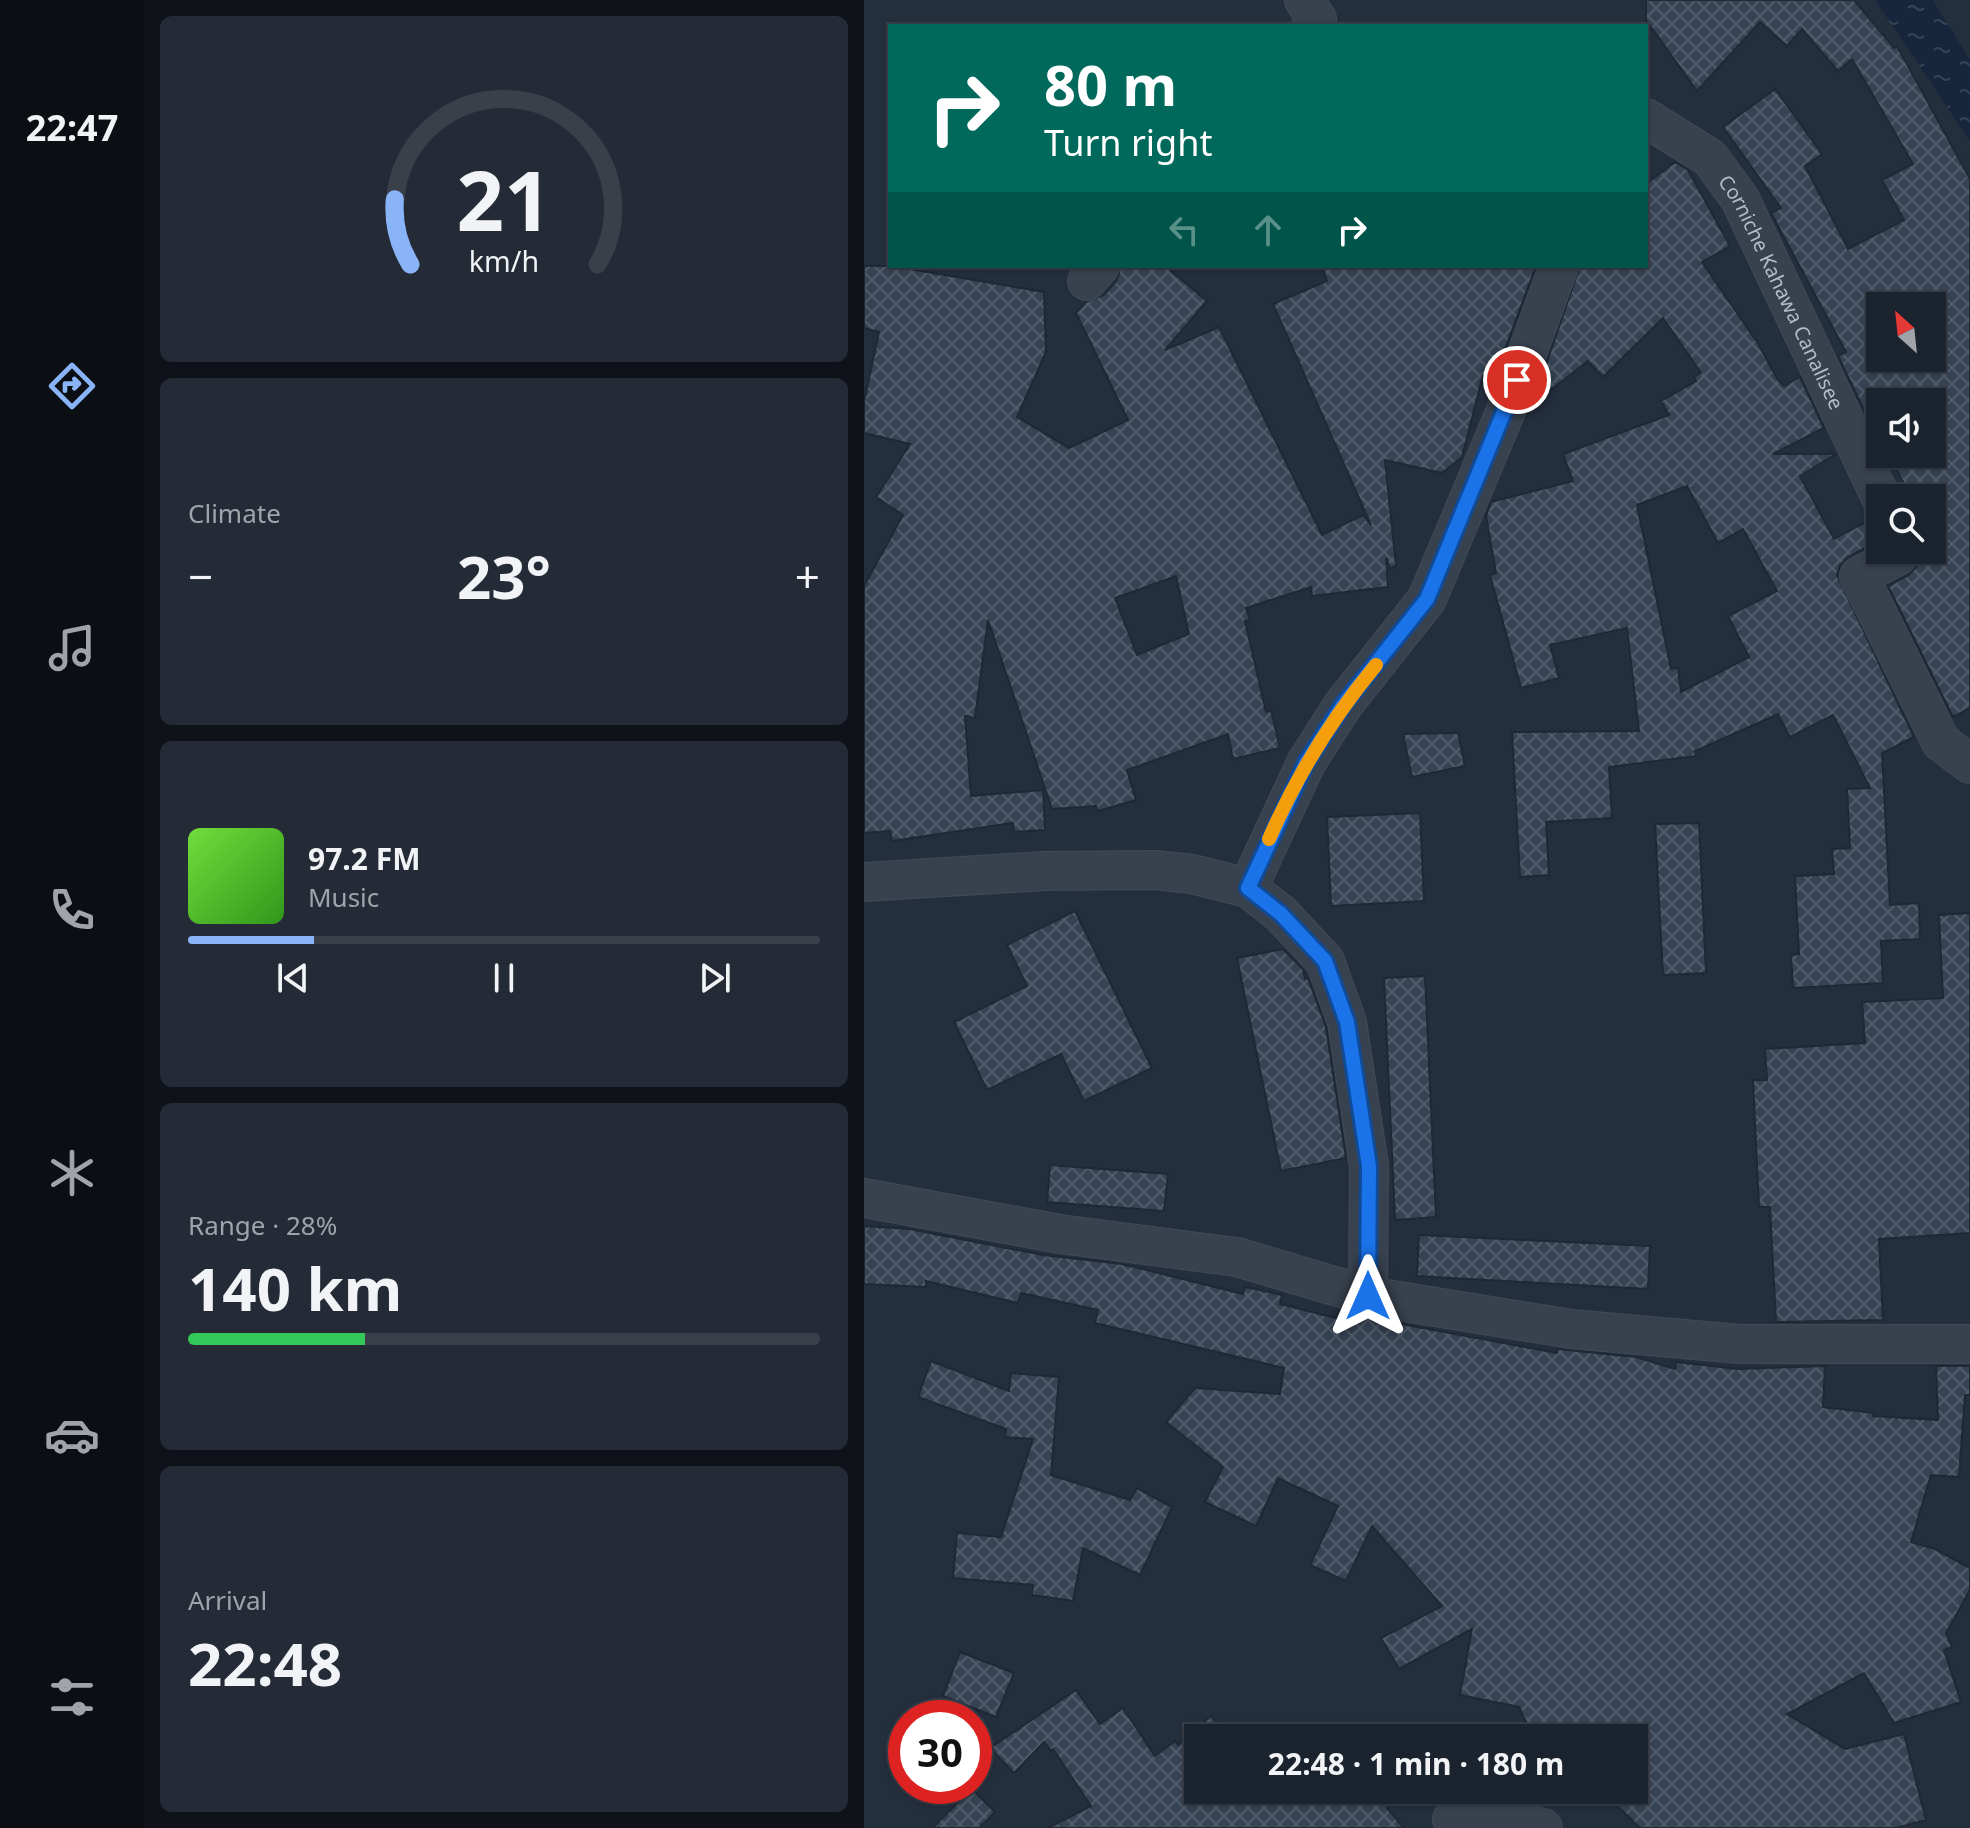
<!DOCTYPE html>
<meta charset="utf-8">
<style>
body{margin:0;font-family:"Noto Sans",sans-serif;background:#242b36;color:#f1f3f6;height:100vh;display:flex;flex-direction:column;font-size:30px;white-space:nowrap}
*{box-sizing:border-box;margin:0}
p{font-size:26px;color:#a0a4aa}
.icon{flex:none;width:44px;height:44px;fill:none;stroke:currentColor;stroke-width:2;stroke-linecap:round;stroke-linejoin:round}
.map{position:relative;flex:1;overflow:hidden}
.details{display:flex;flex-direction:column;gap:16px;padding:16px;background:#0f1319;width:720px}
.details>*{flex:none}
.hud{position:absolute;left:24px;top:24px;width:760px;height:244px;border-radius:0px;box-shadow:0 2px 6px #0004,0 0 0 2px #39404a;background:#00695c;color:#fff;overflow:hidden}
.needle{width:52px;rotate:333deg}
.fabs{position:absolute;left:1002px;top:292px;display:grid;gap:16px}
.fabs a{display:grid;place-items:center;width:80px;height:80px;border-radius:0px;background:#1b232e;box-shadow:0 2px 6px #0004,0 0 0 2px #39404a;font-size:40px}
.speed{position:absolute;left:24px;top:1700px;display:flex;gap:16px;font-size:40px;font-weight:700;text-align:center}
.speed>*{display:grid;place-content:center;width:104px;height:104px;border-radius:50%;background:#1b232e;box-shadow:0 2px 6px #0004,0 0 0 2px #39404a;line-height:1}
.speed .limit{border:12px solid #d22;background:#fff;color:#111}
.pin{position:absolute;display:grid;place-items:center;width:68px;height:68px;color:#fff;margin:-34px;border:4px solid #fff;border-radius:50%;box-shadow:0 2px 8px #0007}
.me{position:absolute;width:88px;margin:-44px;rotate:0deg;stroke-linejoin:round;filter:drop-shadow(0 0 6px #0008)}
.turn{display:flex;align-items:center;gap:28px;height:168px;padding:0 24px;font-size:36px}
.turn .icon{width:104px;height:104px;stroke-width:2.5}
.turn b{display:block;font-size:56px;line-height:68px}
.lanes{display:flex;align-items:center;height:76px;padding:0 24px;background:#0003;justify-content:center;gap:40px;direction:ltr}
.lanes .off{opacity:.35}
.big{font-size:60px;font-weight:700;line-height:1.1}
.details .tile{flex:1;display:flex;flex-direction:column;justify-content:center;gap:12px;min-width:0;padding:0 28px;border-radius:12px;background:#242b36}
.details .dial{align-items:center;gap:0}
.dial svg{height:208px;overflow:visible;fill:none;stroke:#39404a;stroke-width:7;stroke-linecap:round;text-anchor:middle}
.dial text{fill:#f1f3f6;stroke:none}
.song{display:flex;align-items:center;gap:24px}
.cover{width:96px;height:96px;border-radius:12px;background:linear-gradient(135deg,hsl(100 70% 55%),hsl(110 70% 35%))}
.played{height:8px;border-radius:4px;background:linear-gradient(90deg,#8ab4f8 20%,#39404a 20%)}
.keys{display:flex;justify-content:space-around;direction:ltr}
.heat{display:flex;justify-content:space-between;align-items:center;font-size:44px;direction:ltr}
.charge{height:12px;border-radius:6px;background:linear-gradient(90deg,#34c759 28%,#39404a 0)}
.trip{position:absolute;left:320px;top:1724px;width:464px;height:80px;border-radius:0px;background:#1b232e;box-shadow:0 2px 6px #0004,0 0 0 2px #39404a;font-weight:700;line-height:80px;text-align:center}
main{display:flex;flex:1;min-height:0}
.tabs{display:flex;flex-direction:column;width:144px;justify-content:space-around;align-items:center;background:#0b0e12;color:#a0a4aa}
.tabs .icon{width:56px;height:56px}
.tabs .selected{color:#8ab4f8}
.tabs b{font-size:36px;color:#f1f3f6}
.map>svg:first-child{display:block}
</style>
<main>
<nav class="tabs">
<b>22:47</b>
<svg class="icon selected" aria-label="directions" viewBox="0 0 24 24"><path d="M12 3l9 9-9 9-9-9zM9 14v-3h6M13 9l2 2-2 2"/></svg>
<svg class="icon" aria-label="music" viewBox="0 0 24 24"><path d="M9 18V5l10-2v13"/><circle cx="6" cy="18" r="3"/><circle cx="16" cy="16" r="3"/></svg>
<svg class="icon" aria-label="phone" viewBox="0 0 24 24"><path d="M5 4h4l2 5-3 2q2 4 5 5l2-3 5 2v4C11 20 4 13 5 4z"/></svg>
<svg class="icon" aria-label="climate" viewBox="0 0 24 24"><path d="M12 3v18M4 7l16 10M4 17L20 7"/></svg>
<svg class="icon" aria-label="car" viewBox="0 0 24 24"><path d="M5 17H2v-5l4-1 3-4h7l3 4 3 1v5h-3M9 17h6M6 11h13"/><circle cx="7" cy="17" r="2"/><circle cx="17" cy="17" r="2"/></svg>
<svg class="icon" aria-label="filters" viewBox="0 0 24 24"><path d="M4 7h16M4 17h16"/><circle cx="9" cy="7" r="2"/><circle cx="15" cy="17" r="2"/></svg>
</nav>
<section class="details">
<div class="tile dial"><svg viewBox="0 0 100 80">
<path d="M14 69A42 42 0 1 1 86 69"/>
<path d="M14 69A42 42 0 0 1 8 44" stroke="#8ab4f8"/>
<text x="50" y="56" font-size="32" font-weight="700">21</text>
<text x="50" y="72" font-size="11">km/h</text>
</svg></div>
<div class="tile"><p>Climate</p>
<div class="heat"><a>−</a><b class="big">23°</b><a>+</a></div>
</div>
<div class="tile">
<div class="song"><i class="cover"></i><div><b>97.2 FM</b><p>Music</p></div></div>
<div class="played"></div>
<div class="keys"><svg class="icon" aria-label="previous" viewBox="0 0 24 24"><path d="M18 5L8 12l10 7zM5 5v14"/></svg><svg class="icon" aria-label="pause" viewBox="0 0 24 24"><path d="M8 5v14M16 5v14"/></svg><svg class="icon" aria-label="next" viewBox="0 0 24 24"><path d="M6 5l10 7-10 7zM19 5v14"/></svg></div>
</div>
<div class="tile"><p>Range · 28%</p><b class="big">140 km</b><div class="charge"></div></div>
<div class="tile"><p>Arrival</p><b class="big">22:48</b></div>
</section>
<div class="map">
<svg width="1106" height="1828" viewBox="0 0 1106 1828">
<defs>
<pattern id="water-ripples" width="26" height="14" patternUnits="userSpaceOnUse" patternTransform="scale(2)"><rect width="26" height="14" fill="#17263c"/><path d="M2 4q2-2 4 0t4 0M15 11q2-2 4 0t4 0" fill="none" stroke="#364457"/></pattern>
<pattern id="building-cross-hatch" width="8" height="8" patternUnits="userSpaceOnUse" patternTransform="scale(2)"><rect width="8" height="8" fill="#364354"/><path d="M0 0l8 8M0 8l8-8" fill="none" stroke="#515c6b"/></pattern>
</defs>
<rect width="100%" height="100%" fill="#242f3e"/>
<!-- water -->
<path fill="url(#water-ripples)" d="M1011,0H1069L1106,60V141Z"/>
<!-- building -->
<g fill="url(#building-cross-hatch)" stroke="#1f2835" stroke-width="2" fill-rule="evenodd">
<path d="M782,0H990L1030,48L1033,46L1106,179V708L1089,717L1024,586L1045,575L1055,563L1057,550H1068V498H1047L1025,454H1078L1068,433V402H1052L1044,386L999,408L974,356L982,352L907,213L917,208L859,127L911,89L958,154L941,166L984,249L1040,220L1018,180L1049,164L988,59L974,71L938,29L923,46L896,22L833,91L782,20ZM1016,306H1068V358H1016Z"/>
<path d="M811,162L824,170L866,246L838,262L893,342L914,380L920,386L936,377L960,428L909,454H972L936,476L970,539L1009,518L1016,520V540L984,557L976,565L973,575L1050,737L1018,753L1026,905L1055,903L1056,939L1017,941L1019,983L929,988L927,955L935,954L931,876L970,874L968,849L986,848L983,789L1006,788L969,715L926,737L914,714L831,751L832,756L745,767L748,818L682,822L685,875L656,877L648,732L775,731L763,628L686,645L695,678L657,688L626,575L632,573L622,516L627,502L709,481L699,454L805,415L797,401L832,381L830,377L837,373L799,318L739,377L724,361L675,399L672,393L716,266H782V184ZM823,486L854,543L879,529L913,591L864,616L885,657L817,692L814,668L807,669L773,505Z"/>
<path d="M0,266H28L180,292L182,352L153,417L205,448L264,420L212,313L222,302L240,295L253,280L257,266H301L343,301L301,350L355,327L458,535L499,515L507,525L409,304L463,281L458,266H672L631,376L619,375L598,457L578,473L521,460L532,566L526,568L522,558L524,587L448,596L447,587L382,608L386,620L381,621L402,712L407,710L416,748L369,759L364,734L263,770L272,800L234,811L232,806L188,809L124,620L111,718L101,716L107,796L179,790L181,830L150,832L149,823L28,841L26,831L0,833V586L39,515L12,497L46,444L0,433V402L15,332L0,328ZM312,576L325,634L273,655L251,598Z"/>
<path d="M594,733L601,766L548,777L539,734Z"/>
<path d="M556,813L560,901L467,906L463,817Z"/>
<path d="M835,823L842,973L799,975L791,824Z"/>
<path d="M211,911L288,1068L220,1101L197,1054L123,1090L90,1022L163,986L143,945Z"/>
<path d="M1106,913V1233L1015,1239L1019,1320L912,1322L906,1207H895L889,1080H903L901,1049L1001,1043L998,1002L1079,998L1075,915Z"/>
<path d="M419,949L439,969L441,979L444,978L462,1027L482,1158L417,1171L373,958Z"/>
<path d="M561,976L572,1217L531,1220L520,978Z"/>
<path d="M186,1165L304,1174L300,1211L183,1202Z"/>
<path d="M0,1226L45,1229L179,1255L258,1264L379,1294L381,1287L418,1295L416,1304L488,1322L489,1315L693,1353L694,1349L772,1357L811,1369L812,1362L874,1369L961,1366L959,1407L1010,1413L1009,1416L1074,1420L1072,1366H1106V1395H1101L1095,1477L1067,1475L1047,1542L1071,1549L1106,1568V1590L1082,1633L1088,1647L1080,1650L1097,1702L1030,1723L1000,1673L923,1714L981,1749L1040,1734L1062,1820L1032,1828H776L737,1790H770V1738H670L655,1707L596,1695L608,1629L535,1669L517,1638L578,1606L508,1526L482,1581L446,1565L474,1506L414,1478L392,1526L341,1502L359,1467L302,1422L331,1388L416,1394L420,1368L231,1323L234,1310L157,1293L154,1303L62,1281V1287L0,1284Z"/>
<path d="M555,1235L786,1246L784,1289L553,1276Z"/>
<path d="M67,1361L145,1391L147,1373L195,1377L187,1475L266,1500L273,1488L308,1507L276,1575L219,1548L209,1601L168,1595L169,1585L89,1578L93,1533L137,1537L169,1439L141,1437L142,1429L54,1397Z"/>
<path d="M96,1652L150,1673L132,1717L79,1696Z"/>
<path d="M212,1690L236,1724L259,1708L291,1756L311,1741L314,1745L347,1716L367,1738H334V1790H531L523,1808L540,1828H184L227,1806L189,1749L187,1751L180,1742L150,1773L126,1748Z"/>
<path d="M108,1789L131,1812L115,1828H68Z"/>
</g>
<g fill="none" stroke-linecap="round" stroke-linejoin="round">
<defs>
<g id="minor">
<path d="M440,0L453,19L447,26"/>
<path id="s1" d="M782,118L846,158L876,199L1017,498"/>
<path d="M223,281L236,266"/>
<path d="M1036,550L1034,556L995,576L1077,742L1106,764"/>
<path d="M0,882L180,871L291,870L328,874L384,888L417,914L461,961L483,1022L505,1166L504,1296"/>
<path d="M384,888L442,763L479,705L563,599L643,408L695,266"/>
<path d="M0,1198L196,1234L373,1257L504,1296L707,1329L876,1344H1106"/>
<path d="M588,1819L629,1813L679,1828"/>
</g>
</defs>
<!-- minor casing -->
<use href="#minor" stroke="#414a57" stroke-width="40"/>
<!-- minor -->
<use href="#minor" stroke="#38414e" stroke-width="38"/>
</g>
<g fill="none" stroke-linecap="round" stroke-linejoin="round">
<defs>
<path id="route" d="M504,1296L505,1166L483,1022L461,961L417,914L384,888L442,763L479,705L563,599L653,380"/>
</defs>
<!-- route casing -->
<use href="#route" stroke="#114b97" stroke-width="20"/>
<!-- route -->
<use href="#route" stroke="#1a73e8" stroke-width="14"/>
<!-- slow -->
<path stroke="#f59e0b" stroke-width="14" d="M405,839C433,775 468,718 512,665"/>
</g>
<g text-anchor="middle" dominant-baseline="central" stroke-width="8" stroke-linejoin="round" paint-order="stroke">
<!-- street labels -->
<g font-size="20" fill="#b4bcc9" stroke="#1d2633">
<text stroke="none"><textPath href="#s1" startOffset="228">Corniche Kahawa Canalisee</textPath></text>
</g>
</g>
</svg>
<div class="fabs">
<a><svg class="needle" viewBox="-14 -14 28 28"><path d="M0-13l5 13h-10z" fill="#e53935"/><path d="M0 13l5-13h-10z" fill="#a0a4aa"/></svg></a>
<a><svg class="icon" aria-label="sound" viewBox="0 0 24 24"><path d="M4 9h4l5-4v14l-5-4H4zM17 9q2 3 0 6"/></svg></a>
<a><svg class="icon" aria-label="search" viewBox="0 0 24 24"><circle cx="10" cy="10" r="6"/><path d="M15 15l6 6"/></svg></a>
</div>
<div class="speed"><div class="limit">30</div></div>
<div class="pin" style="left:653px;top:380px;background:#d93025"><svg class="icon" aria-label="arrive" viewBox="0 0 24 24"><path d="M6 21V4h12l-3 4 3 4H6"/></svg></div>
<svg class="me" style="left:504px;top:1296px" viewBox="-20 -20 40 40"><path d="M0-17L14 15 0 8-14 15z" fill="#1a73e8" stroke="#fff" stroke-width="4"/></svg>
<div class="trip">22:48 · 1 min · 180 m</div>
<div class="hud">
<div class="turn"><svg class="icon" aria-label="right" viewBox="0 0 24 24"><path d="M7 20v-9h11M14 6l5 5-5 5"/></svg><div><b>80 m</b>Turn right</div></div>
<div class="lanes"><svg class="icon off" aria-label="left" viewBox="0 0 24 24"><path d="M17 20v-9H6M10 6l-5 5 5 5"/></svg><svg class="icon off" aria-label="ahead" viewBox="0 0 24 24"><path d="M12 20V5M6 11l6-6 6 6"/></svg><svg class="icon" aria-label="right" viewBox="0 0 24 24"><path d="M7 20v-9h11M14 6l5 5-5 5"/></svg></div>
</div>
</div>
</main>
